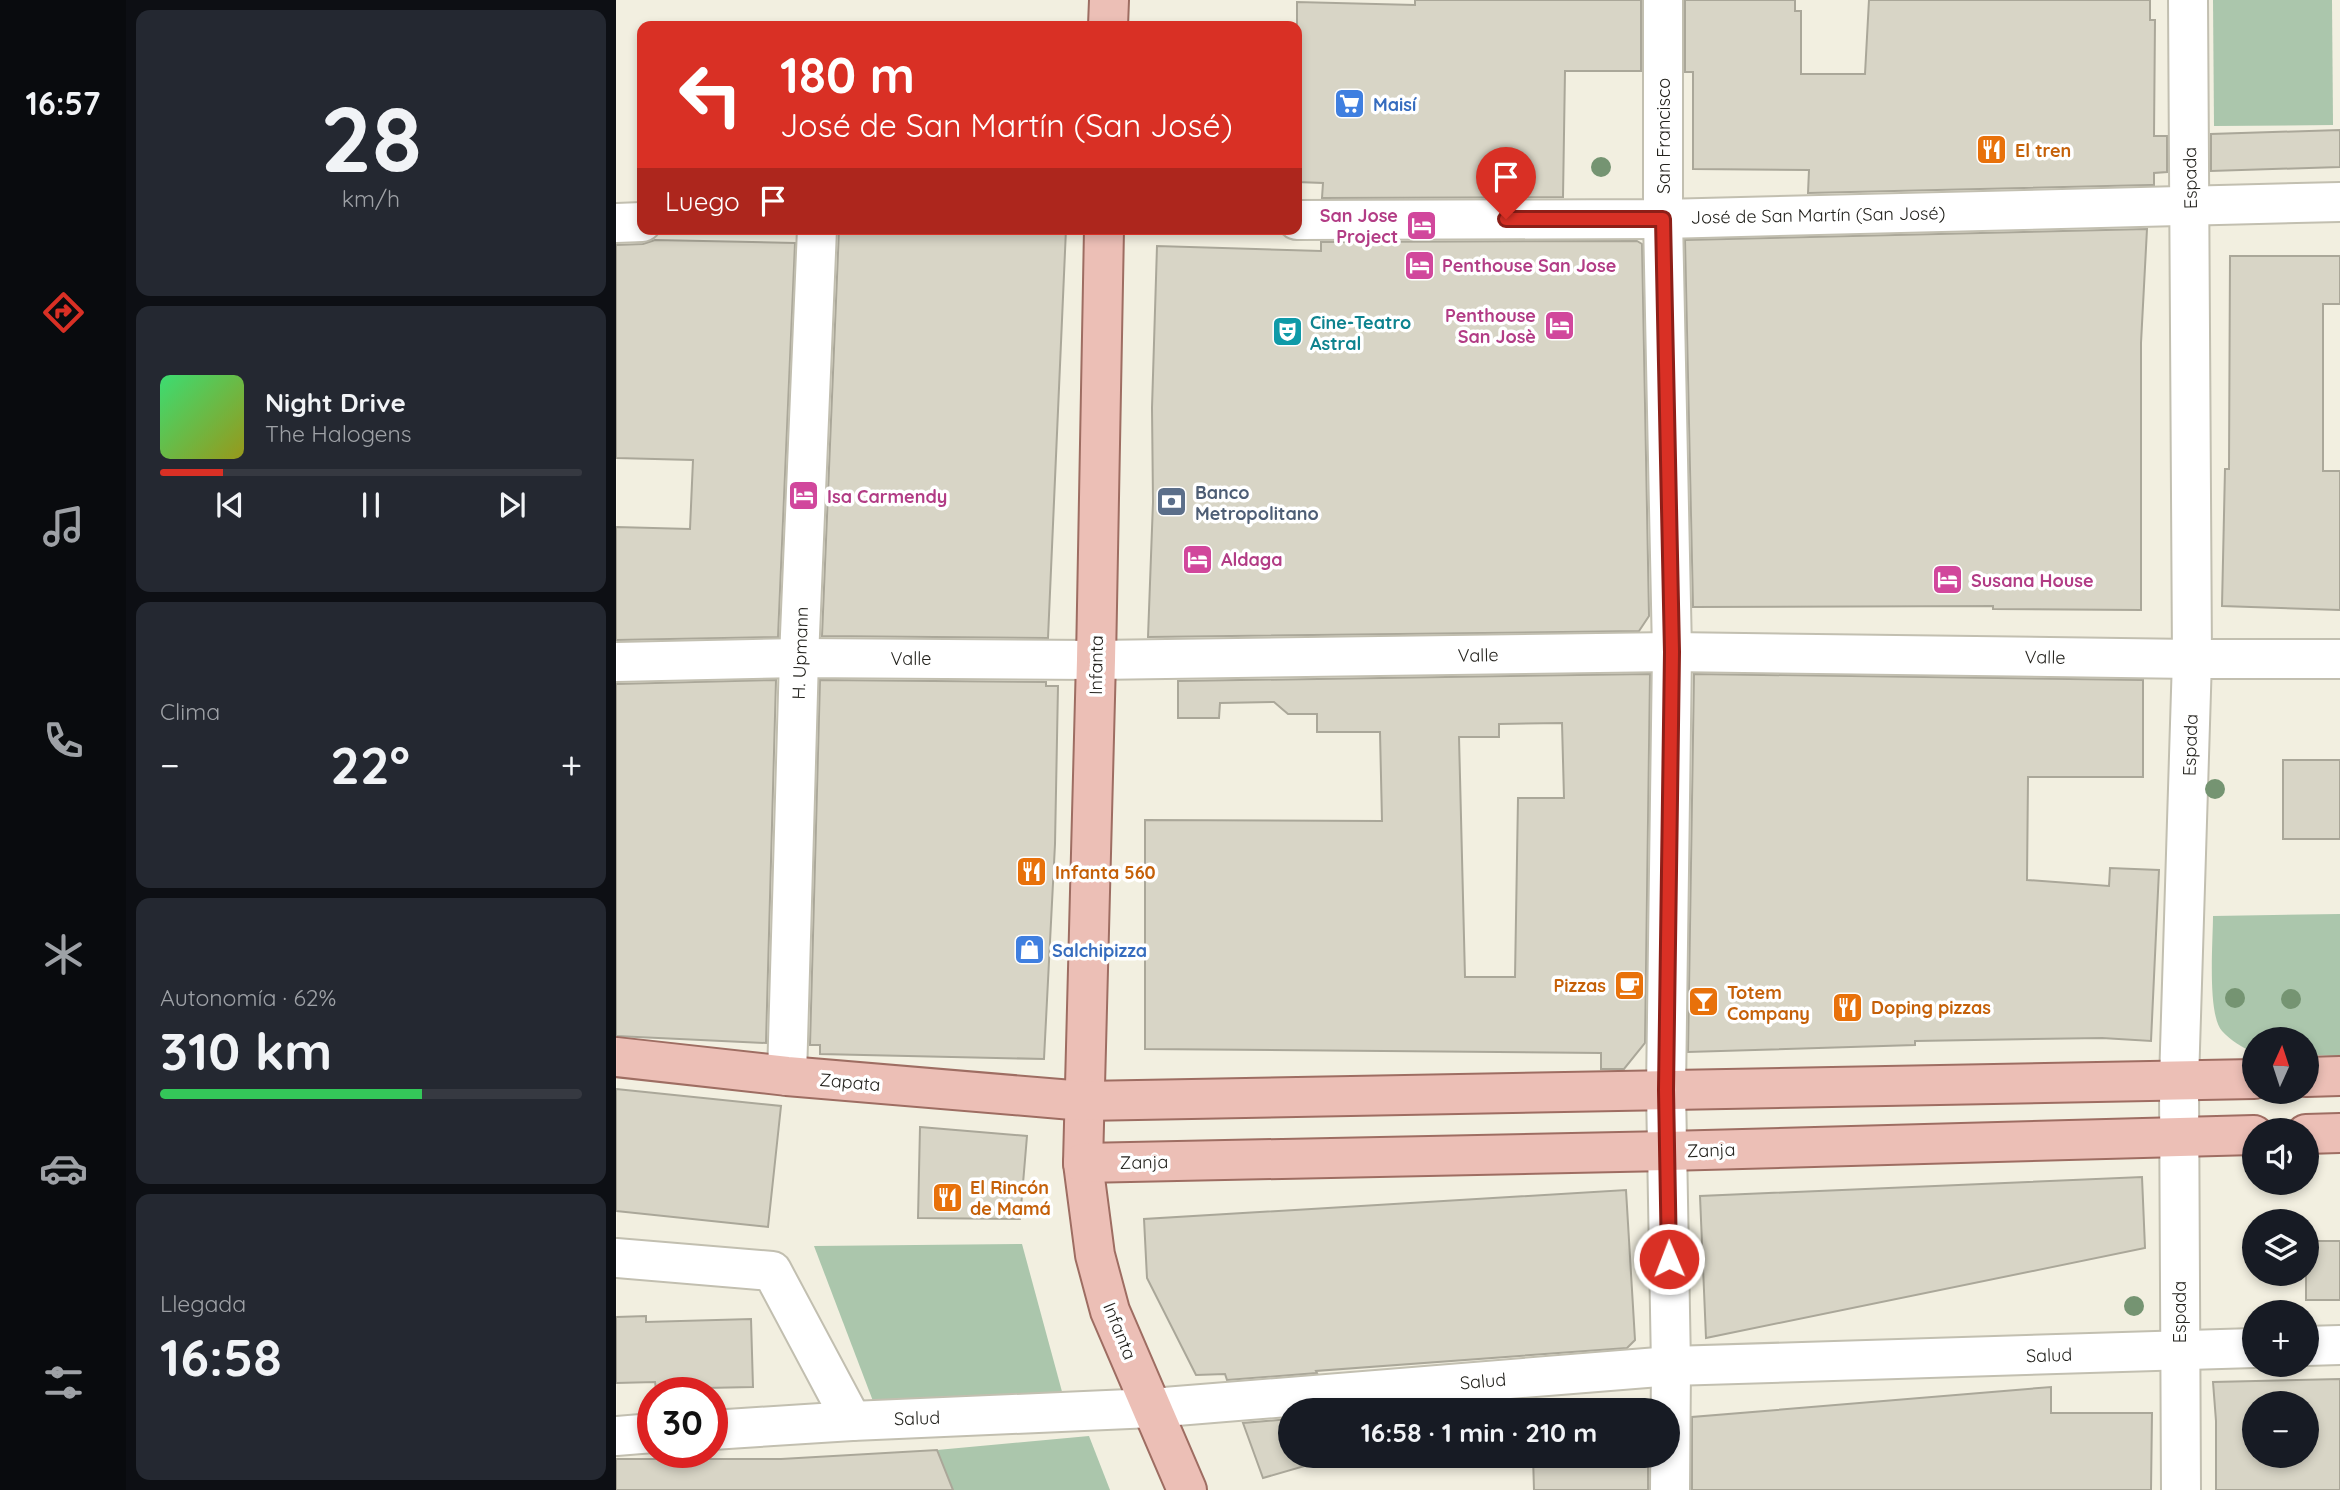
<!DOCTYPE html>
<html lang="es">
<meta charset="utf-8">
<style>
body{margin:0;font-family:Quicksand,sans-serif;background:#242831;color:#f1f3f6;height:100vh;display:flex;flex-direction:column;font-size:26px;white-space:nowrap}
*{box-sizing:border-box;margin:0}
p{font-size:23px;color:#9ea1a6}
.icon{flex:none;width:38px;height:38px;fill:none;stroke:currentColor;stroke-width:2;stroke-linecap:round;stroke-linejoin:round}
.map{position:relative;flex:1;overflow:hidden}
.panel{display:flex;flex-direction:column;gap:10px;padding:10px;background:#0d0f14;width:490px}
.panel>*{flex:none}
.hud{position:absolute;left:21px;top:21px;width:665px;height:214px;border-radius:14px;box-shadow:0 4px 10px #0003;background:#d93025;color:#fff;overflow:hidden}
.needle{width:46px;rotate:3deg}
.controls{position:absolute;left:1626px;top:1027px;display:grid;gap:14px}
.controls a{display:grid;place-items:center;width:77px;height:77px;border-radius:50%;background:#171b24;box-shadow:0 4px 10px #0003;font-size:35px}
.speed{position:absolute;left:21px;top:1377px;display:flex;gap:14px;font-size:35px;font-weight:700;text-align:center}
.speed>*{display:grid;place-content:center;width:91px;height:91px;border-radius:50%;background:#171b24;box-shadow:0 4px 10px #0003;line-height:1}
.speed .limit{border:10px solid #d22;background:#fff;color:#111}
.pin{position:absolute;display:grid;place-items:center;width:60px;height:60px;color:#fff;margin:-72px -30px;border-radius:50% 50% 50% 0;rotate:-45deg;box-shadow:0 0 7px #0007}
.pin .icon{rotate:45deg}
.me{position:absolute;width:77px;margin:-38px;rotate:359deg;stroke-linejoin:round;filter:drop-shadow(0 0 5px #0008)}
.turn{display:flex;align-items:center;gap:24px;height:147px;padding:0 28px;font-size:32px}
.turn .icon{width:91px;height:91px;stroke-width:2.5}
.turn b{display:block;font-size:49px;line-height:60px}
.then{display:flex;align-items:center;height:66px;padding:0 28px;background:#0003;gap:14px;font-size:26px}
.big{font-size:52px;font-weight:700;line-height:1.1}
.panel .card{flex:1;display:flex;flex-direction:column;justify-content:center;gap:10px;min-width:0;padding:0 24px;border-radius:14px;background:#242831}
.panel .dial{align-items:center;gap:0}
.dial b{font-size:91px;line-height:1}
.song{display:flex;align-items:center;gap:21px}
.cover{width:84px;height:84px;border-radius:10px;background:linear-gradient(135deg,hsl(140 70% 55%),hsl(60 70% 35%))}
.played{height:7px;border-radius:4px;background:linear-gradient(90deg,#d93025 15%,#363941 15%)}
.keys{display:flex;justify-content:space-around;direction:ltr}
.heat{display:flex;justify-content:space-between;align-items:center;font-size:38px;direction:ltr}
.charge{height:10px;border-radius:5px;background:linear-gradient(90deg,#34c759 62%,#363941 0)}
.trip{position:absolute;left:662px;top:1398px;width:402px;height:70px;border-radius:35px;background:#171b24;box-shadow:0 4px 10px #0003;font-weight:700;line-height:70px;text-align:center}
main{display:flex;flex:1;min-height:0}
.menu{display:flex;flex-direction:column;width:126px;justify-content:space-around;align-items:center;background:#090b0e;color:#9ea1a6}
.menu .icon{width:49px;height:49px}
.menu .active{color:#d93025}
.menu b{font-size:32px;color:#f1f3f6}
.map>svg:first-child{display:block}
</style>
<main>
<nav class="menu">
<b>16:57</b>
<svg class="icon active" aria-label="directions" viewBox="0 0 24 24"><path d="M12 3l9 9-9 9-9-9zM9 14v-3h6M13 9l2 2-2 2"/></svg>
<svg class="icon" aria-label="music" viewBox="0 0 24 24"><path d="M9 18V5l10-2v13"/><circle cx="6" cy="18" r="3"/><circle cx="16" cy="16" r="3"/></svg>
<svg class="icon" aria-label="phone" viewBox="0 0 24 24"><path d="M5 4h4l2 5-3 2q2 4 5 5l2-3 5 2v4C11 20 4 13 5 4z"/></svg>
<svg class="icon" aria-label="climate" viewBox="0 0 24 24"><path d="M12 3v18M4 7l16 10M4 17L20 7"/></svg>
<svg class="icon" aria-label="car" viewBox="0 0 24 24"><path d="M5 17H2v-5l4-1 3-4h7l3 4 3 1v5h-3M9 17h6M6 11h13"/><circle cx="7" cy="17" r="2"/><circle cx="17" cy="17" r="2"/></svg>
<svg class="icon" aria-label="filters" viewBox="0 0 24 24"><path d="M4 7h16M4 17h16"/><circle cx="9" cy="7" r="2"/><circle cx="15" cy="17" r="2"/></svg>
</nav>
<section class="panel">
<div class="card dial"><b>28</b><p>km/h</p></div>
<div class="card">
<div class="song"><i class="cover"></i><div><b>Night Drive</b><p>The Halogens</p></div></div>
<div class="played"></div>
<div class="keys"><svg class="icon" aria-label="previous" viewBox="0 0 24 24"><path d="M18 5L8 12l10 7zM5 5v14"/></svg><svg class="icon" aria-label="pause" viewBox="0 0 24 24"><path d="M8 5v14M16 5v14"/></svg><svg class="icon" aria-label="next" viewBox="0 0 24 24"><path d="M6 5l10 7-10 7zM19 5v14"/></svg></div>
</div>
<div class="card"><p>Clima</p>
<div class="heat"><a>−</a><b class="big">22°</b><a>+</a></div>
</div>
<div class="card"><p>Autonomía · 62%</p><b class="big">310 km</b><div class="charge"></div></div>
<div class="card"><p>Llegada</p><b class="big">16:58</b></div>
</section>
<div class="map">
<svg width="1724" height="1490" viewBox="0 0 1724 1490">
<rect width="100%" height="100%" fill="#f2efe0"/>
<!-- green -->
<g fill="#abc6ac">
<path d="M1597,0H1716L1717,125L1598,126Z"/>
<path d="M1724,914V1056L1691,1055L1690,1040H1638V1053C1626,1047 1615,1041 1606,1031C1591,1014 1597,941 1597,916Z"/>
<path d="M406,1244L448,1399L260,1409L198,1246Z"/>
<path d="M473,1436L494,1490H337L321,1450Z"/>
</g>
<!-- building -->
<g fill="#d8d5c6" stroke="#aaa799" stroke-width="2" fill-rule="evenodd">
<path d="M799,0H1025V71H949L947,197L706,198L707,183L681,182V2L799,5Z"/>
<path d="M1069,0H1179V11H1185V74H1249L1253,0H1534V20H1539L1538,136H1551V172L1538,173V185H1534L1192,193L1193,170L1077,169V72H1069Z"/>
<path d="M1724,130V167L1595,171V134Z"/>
<path d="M223,229H450L432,638L206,636Z"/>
<path d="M1531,229L1525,343V610L1377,609V606L1077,607L1069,240Z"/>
<path d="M39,240L179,243L162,637L0,640V527L74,529L77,460L0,458V245L27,244Z"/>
<path d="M1021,241L1026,244L1033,616L1023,631L532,637L537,502L536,408L541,246L705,251V242Z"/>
<path d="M1614,256H1724V304H1707V471H1724V610L1606,606L1609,469H1613Z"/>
<path d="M1034,674L1029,1043L1008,1069H985V1053L529,1049V820L766,821L764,732H701V714H672L658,702L604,703L603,718H562V681ZM946,723L948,798H902L899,977H849L843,737H883V724Z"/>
<path d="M1078,674L1527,680V777H1412L1411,880L1493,886L1494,868L1543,870L1535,1041L1486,1038L1299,1041V1045L1072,1052Z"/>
<path d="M160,680L150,1043L0,1036V684Z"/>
<path d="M204,680L430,682V686H442L439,844L428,1059L204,1054V1045H194Z"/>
<rect x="1667" y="760" width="57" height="79"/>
<path d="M0,1089L165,1106L152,1227L0,1211Z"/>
<path d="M304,1127L411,1136L404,1219L302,1218Z"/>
<path d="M1526,1177L1529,1248L1090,1338L1084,1196Z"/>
<path d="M1010,1190L1019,1340L1011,1348L700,1371L701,1373L611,1380L609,1374L580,1375L531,1278L528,1219Z"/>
<rect x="1690" y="1241" width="34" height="59"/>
<path d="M30,1316V1322L135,1319L137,1387L40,1389L39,1382L0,1383V1317Z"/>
<path d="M1724,1379V1490H1600V1421L1597,1382ZM1638,1404H1690V1456H1638Z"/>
<path d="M1435,1387V1413H1536L1535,1490H1076V1417Z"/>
<path d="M674,1419V1456H723L647,1478L627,1423Z"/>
<path d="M321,1450L337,1490H0V1459H165Z"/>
<path d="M917,1456H1032V1490H918Z"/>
</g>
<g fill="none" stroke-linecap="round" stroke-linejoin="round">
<defs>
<g id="minor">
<path d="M1047,0V219L1056,652L1050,1090L1055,1366L1054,1490"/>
<path d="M681,220L1047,219L1724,202"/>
<path d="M0,223L26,222"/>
<path d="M0,662L183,658L480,660L1056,652L1576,659H1724"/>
<path d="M171,1076L183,658L201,229"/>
<path d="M0,1258L156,1271L236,1421"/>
<path d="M1690,1346L1724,1345"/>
<path d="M96,1430L236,1421L536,1408L1055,1366L1638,1348"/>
<path d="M0,1436L37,1433"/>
<path d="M1565,1490L1563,1081L1576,659L1572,0"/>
</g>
<g id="major">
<path d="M492,26L493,0"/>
<path d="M488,229L480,660L467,1163L479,1255L494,1311L571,1490"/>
<path d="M0,1057L171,1076L468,1101L1638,1079"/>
<path d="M1690,1077L1724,1076"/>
<path d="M1690,1134L1724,1133"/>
<path d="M467,1163L1051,1151L1638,1135"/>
</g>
</defs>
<!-- minor casing -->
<use href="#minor" stroke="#c2bfb0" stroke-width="42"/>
<!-- major casing -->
<use href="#major" stroke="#9e6d62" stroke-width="42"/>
<!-- minor -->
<use href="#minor" stroke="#fff" stroke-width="38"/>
<!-- major -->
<use href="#major" stroke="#ecbfb6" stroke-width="38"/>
</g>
<!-- trees -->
<g fill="#759472">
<circle cx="985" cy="167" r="10"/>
<circle cx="1599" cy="789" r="10"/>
<circle cx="1619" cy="998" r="10"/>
<circle cx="1675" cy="999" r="10"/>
<circle cx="1518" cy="1306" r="10"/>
</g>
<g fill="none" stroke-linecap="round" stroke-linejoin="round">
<defs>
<path id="route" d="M890,219H1047L1056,652L1050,1090L1053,1259"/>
</defs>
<!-- route casing -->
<use href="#route" stroke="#8d1f18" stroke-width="18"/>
<!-- route -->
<use href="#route" stroke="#d93025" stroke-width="12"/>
</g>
<!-- icons -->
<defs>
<symbol id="supermarket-square" viewBox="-11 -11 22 22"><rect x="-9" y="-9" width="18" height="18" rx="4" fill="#3f7fe0" stroke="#fff"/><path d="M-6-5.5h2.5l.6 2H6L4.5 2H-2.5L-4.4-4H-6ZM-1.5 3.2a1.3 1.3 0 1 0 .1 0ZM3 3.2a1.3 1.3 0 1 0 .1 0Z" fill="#fff"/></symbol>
<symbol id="restaurant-square" viewBox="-11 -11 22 22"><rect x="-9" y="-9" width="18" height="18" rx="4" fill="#e8710a" stroke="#fff"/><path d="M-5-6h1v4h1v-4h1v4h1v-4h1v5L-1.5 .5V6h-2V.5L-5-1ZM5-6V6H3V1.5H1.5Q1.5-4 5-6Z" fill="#fff"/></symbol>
<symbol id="hotel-square" viewBox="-11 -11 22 22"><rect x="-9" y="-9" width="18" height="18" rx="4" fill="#d1479c" stroke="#fff"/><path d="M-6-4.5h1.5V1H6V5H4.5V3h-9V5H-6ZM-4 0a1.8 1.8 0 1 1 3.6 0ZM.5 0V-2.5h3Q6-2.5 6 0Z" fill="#fff"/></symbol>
<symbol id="theatre-square" viewBox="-11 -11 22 22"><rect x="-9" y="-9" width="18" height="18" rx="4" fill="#0f9aa8" stroke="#fff"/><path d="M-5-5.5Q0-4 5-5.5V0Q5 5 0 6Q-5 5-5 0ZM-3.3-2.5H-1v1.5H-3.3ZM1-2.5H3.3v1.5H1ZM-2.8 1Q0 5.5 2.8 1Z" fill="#fff"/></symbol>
<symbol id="bank-square" viewBox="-11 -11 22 22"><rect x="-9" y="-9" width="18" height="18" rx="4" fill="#5c6f8a" stroke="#fff"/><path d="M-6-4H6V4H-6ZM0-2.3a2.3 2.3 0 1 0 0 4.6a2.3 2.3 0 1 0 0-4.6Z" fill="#fff"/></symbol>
<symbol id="shop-square" viewBox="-11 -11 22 22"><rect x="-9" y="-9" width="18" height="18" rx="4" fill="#3f7fe0" stroke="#fff"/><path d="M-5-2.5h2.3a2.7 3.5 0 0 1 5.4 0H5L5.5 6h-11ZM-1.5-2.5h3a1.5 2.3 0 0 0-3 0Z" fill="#fff"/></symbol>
<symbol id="cafe-square" viewBox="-11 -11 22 22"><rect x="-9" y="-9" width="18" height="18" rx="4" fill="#e8710a" stroke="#fff"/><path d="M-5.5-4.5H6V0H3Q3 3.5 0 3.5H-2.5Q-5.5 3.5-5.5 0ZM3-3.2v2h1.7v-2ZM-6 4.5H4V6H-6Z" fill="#fff"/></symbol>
<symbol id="bar-square" viewBox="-11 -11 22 22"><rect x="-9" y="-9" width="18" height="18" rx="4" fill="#e8710a" stroke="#fff"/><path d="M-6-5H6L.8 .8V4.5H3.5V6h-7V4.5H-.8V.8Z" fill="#fff"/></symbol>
</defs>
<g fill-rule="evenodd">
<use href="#supermarket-square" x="716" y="86" width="35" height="35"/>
<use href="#restaurant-square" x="1358" y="132" width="35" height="35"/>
<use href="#hotel-square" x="788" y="208" width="35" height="35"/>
<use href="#hotel-square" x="786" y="248" width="35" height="35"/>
<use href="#hotel-square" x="926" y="308" width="35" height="35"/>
<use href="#theatre-square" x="654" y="314" width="35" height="35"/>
<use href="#hotel-square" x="170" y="478" width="35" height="35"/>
<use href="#bank-square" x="538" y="484" width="35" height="35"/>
<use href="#hotel-square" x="564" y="542" width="35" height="35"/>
<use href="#hotel-square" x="1314" y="562" width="35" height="35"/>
<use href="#restaurant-square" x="398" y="854" width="35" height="35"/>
<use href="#shop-square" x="396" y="932" width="35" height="35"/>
<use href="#cafe-square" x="996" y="968" width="35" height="35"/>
<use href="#bar-square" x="1070" y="984" width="35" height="35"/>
<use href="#restaurant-square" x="1214" y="990" width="35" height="35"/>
<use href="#restaurant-square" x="314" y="1180" width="35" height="35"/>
</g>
<g text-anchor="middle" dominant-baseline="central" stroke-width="7" stroke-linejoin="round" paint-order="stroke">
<!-- shop labels -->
<g font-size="18" font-weight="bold" fill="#366cbe" stroke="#fff" text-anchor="start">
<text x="757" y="104">Maisí</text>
<text x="436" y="950">Salchipizza</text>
</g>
<!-- street labels -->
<g font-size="18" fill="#24231e" stroke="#fff">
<text transform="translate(1047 136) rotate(-90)">San Francisco</text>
<text transform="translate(1574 178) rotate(-91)">Espada</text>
<text transform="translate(1202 215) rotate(-1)">José de San Martín (San José)</text>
<text transform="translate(184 653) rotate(-88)">H. Upmann</text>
<text transform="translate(862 655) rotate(-1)">Valle</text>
<text transform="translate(1429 657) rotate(1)">Valle</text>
<text x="295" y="658">Valle</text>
<text transform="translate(480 665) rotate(-89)">Infanta</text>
<text transform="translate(1574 745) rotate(-88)">Espada</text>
<text transform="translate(234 1082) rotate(5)">Zapata</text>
<text transform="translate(1095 1150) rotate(-2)">Zanja</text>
<text transform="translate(528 1162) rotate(-1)">Zanja</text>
<text transform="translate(1563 1312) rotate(-90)">Espada</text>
<text transform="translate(504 1331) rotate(68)">Infanta</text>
<text transform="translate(1433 1355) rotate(-2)">Salud</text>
<text transform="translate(867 1381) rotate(-5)">Salud</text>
<text transform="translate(301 1418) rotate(-2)">Salud</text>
</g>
<!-- food labels -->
<g font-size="18" font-weight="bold" fill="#c56008" stroke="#fff" text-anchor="start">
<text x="1399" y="150">El tren</text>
<text x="439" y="872">Infanta 560</text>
<text x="990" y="985" text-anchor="end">Pizzas</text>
<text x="1111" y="992">Totem<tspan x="1111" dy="21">Company</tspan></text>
<text x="1255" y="1007">Doping pizzas</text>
<text x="354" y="1187">El Rincón<tspan x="354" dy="21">de Mamá</tspan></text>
</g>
<!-- hotel labels -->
<g font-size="18" font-weight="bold" fill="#b23c85" stroke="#fff" text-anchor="start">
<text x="782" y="215" text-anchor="end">San Jose<tspan x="782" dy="21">Project</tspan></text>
<text x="826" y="265">Penthouse San Jose</text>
<text x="920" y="315" text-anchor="end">Penthouse<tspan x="920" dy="21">San Josè</tspan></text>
<text x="211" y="496">Isa Carmendy</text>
<text x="605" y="559">Aldaga</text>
<text x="1355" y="580">Susana House</text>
</g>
<!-- culture labels -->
<g font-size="18" font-weight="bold" fill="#0d838f" stroke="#fff" text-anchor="start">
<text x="694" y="322">Cine-Teatro<tspan x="694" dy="21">Astral</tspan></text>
</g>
<!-- service labels -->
<g font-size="18" font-weight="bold" fill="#4e5e75" stroke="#fff" text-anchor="start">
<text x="579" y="492">Banco<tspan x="579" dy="21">Metropolitano</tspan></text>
</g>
</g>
</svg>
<div class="controls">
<a><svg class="needle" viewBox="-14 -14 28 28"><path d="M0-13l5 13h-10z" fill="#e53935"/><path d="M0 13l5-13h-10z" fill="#9ea1a6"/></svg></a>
<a><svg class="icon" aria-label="sound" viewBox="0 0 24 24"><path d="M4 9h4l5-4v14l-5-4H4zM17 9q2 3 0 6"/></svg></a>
<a><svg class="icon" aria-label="layers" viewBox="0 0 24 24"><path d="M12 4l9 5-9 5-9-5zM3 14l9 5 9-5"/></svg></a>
<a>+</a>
<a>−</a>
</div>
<div class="speed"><div class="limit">30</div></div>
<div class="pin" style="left:890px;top:219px;background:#d93025"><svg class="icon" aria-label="arrive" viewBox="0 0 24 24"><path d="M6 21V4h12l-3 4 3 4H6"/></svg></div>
<svg class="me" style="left:1053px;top:1259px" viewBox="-20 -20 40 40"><circle r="17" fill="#d93025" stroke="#fff" stroke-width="3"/><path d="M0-11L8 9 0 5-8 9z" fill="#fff"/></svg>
<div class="trip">16:58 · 1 min · 210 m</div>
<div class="hud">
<div class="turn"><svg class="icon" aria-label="left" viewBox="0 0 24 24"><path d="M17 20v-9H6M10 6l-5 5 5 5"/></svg><div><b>180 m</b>José de San Martín (San José)</div></div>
<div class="then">Luego<svg class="icon" aria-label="arrive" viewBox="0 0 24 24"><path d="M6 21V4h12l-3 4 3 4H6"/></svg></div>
</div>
</div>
</main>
